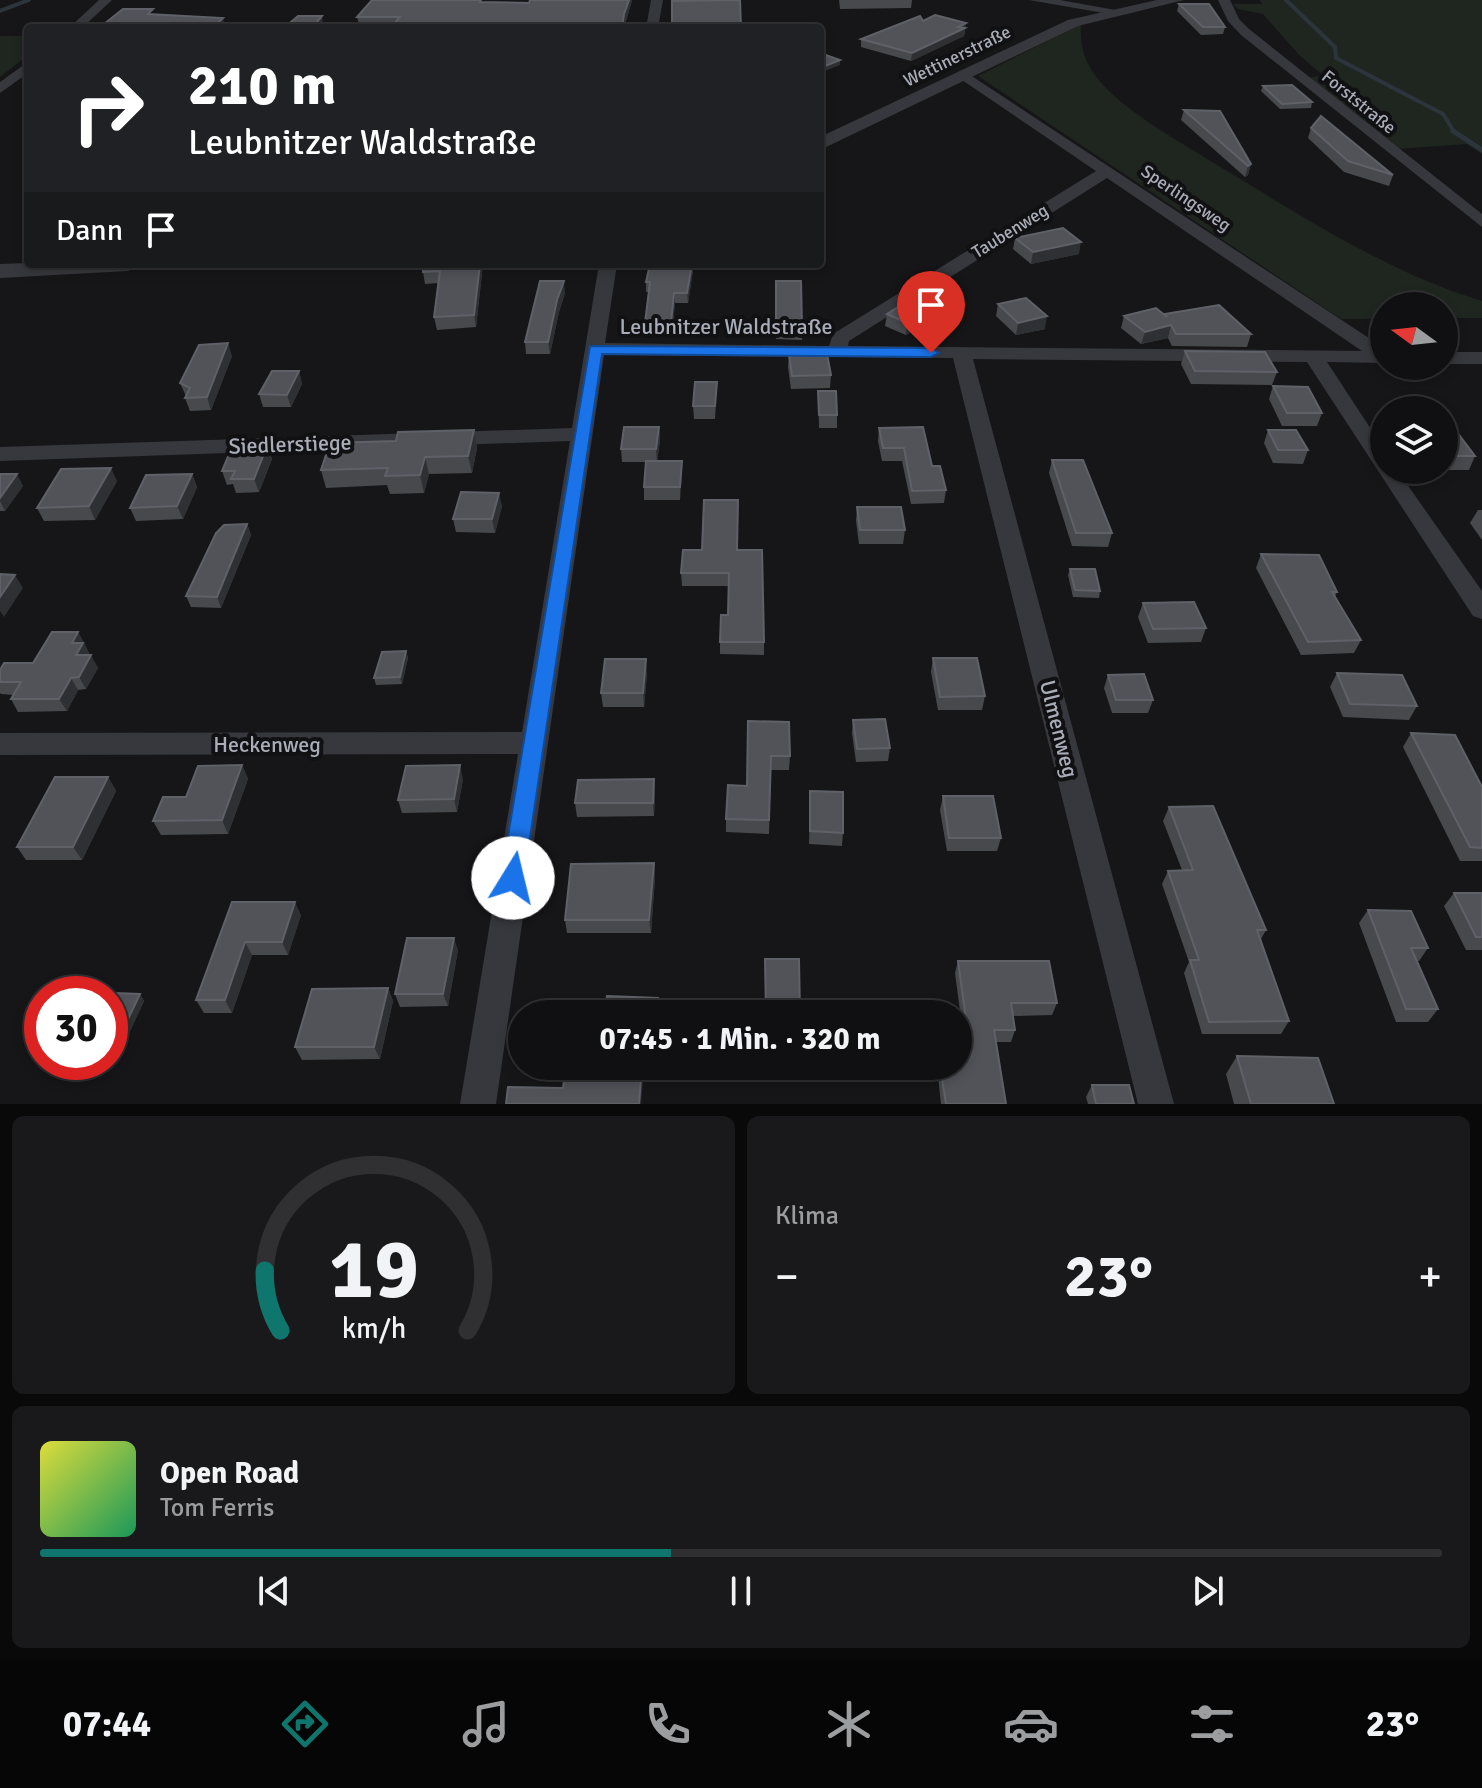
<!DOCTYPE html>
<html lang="de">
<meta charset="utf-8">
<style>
body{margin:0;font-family:Signika,sans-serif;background:#19191b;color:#f1f3f6;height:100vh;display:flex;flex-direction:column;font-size:30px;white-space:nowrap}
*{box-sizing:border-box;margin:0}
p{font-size:26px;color:#9c9d9f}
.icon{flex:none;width:44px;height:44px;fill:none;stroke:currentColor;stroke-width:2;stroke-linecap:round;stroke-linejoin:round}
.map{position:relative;height:1104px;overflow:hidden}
.details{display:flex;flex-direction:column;gap:12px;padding:12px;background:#09090a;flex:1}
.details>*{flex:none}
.guide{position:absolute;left:24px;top:24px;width:800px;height:244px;border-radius:8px;box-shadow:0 4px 12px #0003,0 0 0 2px #303032;background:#202124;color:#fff;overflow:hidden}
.needle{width:52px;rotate:285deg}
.fabs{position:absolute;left:1370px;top:292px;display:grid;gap:16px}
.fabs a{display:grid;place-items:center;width:88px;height:88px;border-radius:50%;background:#101012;box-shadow:0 4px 12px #0003,0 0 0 2px #303032;font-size:40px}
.speed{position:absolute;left:24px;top:976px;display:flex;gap:16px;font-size:40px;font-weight:700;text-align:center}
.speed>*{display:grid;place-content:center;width:104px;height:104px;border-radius:50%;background:#101012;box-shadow:0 4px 12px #0003,0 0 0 2px #303032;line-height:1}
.speed .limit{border:12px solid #d22;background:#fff;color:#111}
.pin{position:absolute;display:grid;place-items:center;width:68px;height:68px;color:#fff;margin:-82px -34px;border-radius:50% 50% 50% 0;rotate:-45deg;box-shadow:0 0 8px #0007}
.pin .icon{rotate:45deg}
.me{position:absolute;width:88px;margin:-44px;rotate:9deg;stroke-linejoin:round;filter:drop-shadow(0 0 6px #0008)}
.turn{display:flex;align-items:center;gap:28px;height:168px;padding:0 32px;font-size:36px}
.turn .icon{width:104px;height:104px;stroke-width:2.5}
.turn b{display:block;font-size:56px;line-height:68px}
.then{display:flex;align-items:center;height:76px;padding:0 32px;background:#0003;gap:16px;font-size:30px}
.big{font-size:60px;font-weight:700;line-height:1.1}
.details .tile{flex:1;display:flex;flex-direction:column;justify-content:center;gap:12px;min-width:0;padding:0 28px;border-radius:12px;background:#19191b}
.details .dial{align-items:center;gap:0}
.dial svg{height:208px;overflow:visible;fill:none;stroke:#303032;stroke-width:7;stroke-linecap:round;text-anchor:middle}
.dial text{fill:#f1f3f6;stroke:none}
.song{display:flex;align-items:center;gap:24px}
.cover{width:96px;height:96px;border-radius:12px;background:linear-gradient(135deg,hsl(60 70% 55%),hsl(150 70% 35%))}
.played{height:8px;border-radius:4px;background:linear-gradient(90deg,#0f766e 45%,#303032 45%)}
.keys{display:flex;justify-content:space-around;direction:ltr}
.heat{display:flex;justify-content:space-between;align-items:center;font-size:44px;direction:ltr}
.details .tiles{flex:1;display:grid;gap:12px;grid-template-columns:1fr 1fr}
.tile:last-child{grid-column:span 2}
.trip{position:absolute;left:508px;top:1000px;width:464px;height:80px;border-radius:40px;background:#101012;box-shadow:0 4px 12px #0003,0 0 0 2px #303032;font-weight:700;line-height:80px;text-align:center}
.dock{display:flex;height:128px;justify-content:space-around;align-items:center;background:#060607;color:#9c9d9f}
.dock .icon{width:56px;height:56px}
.dock .selected{color:#0f766e}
.dock b{font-size:36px;color:#f1f3f6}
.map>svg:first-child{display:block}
</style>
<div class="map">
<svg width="1482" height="1104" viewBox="0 0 1482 1104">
<rect width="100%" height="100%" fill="#161618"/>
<!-- green -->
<g fill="#1e261f">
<path d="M1260,0H1482V154L1467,144L1397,149L1308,78L1323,75L1300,56L1263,14L1238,9L1233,4H1262Z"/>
<path d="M1081,24C1080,43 1083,59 1095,75C1116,106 1180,142 1212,162C1299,214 1384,271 1482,301V318H1444V306H1384V319H1341L978,76Z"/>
<path d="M0,36H28V55L0,77Z"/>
</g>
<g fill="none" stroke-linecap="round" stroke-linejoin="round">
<!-- stream-far1 -->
<g stroke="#2c353c" stroke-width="4">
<path d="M1286,0L1335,47L1336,58L1443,114L1455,133"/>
<path d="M0,11L29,0"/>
</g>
<!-- stream -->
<path stroke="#2c353c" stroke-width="5" d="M1453,131L1482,150"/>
<!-- minor -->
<g fill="#37383d" fill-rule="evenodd">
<path d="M99,0H112L82,28H69Z"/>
<path d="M651,0H663L658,28H646Z"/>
<path d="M1029,0H1060L1121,11L1115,15Z"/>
<path d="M1218,0H1230L1239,19L1249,29L1482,214V227L1241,35L1228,21Z"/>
<path d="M28,62V73L0,93V82Z"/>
<path d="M964,71L1384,348V363L1327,362L1384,449V470H1397L1482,591V619L1473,616L1307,362L973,359L1174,1104H1138L953,358L604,355L496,1104H460L518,754L0,755V733L522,732L570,441L0,461V447L572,428L599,264H617L605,343L829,346L833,334L1096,171L959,78L957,75ZM1107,178L1362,351L848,346L849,341Z"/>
<rect x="1444" y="352" width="38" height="12"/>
</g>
<!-- tertiary -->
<g fill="#37383d" fill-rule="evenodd">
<path d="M1157,0H1184L1078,26L820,150V137L1068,20Z"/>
<path d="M28,263V264H139L128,271L0,278V264Z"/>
</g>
</g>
<!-- wall -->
<g fill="#47494d">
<path d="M530,0H632L624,28H391L394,25L359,24L357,17L487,2L529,3Z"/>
<path d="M839,0H912L911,8L840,9Z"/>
<path d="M1179,4L1225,27L1223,34L1201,35L1177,11Z"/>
<path d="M923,21L965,31L964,36L911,61L861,47V39Z"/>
<path d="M1263,86L1312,102L1311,108L1280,109L1261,91Z"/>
<path d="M1184,110L1251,164L1248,175L1245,177L1181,120Z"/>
<path d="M1311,128L1393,175L1389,186L1344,172L1308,138Z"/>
<path d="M1015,238L1079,254L1031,264L1013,249Z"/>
<path d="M483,264L476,327L437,330L434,317L438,283L425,284L423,272Z"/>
<path d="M650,264H694L688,303H675L672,333H646L645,323L649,292H646V282Z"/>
<path d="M776,281L802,327V340L776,339Z"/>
<path d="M565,293L559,312L550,354H526L525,342Z"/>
<path d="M998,304L1045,329L1016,335L996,316Z"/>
<path d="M929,309L928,322L906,335L885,326L887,314Z"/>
<path d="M1165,315L1251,334L1247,347L1172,346L1168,338L1141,344L1121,328L1124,316Z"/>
<path d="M1185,351L1277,372L1272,385L1191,384L1181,364Z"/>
<path d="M789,355L831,375L830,388L791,389L788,367Z"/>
<path d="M232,356L211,410L190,411L185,398L186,396L180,383Z"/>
<path d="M299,371L302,384L291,407H263L259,394Z"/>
<path d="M717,382L715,419H694L693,406Z"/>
<path d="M1273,386L1322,413L1317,426H1282L1269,399Z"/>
<path d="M818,391L837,415V428H819Z"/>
<path d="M1444,415L1475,456L1469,470H1444Z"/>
<path d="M659,427L660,440L657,461H682L680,500H644V487L646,462H622L621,449Z"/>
<path d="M879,428L932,466L946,490L944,503L911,504L902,461H882L878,441Z"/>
<path d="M474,430L477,448L472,473L429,474L424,493L390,494L387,485L326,488L321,470L396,441Z"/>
<path d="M1268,430L1308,450L1303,464L1273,463L1264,443Z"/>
<path d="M267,446L272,459L259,492L236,493L233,484L227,485L222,471Z"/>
<path d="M1052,460L1112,533L1108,547L1072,546L1049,473Z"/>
<path d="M0,474L23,486L5,511H0Z"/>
<path d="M192,474L197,487L183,519L136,521L130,508Z"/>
<path d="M117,481L95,520L44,521L37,508Z"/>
<path d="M502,506L495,533L456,532L453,519Z"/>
<path d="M857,507L905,530L903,544H859L856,521Z"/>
<path d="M1478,510H1482V540L1470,523Z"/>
<path d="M247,524L251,535L221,608L191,607L186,596Z"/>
<path d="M738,550L764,642V655L720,654V642L728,615V586H682L681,573Z"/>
<path d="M1261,554L1337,592L1335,597L1361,640L1354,653L1301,655L1256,568Z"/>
<path d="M1070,569L1100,591L1099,598L1073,597L1068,575Z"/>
<path d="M1143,603L1206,628L1201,642L1148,643L1138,617Z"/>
<path d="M78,632L90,655L98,668L86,689L78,690L67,711L18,712L11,699L14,695L1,694L0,693V670L33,663Z"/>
<path d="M406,651L408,658L402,684L376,685L374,678Z"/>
<path d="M933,658L985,696L982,710H938L931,672Z"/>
<path d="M647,673L644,707H603L601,693Z"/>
<path d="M1337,673L1417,706L1409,720L1343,717L1330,687Z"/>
<path d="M1108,675L1153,700L1148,713H1112L1104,688Z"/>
<path d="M853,720L890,748L888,761L856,762L852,733Z"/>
<path d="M748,721L790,756L789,770H771L769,834L726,832V819L747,786Z"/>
<path d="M1411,733L1482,787V861H1460L1403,747Z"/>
<path d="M242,765L248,779L228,834L161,835L153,821L186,797Z"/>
<path d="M108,777L116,791L82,860H26L17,847Z"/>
<path d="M463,779L457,812L402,813L398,800Z"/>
<path d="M655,792L654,816L577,817L575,803Z"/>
<path d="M943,796L1001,838L997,851H947L940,810Z"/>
<path d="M810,804L843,833L842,846L809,844Z"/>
<path d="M1169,807L1266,930L1260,941L1289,1021L1281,1034H1202L1184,973L1189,962L1162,884L1168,871L1182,870L1163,821Z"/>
<path d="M654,863L655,877L651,933H567L565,920Z"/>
<path d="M1454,893H1482V950H1466L1444,906Z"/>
<path d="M232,902L301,915L288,955H252L232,1013H204L196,1000Z"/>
<path d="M1368,910L1428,948L1419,961H1417L1438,1009L1428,1022H1396L1359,923Z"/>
<path d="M458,950L448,1006L400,1007L395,994Z"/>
<path d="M958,961L1057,1003L1052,1015L1013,1016L1015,1030L1011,1042H996L1006,1104H941L937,1066H940L966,1056L955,973Z"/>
<path d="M388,988L393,1001L380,1059L302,1060L295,1047Z"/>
<path d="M140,994L144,1001L125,1042H110V1000Z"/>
<path d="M1237,1056L1334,1104H1234L1226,1074Z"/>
<path d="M1092,1085L1134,1104H1088L1086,1097Z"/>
</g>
<!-- shaded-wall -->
<g fill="#2f3033">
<path d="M629,0H632L624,28H622L624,14Z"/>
<path d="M322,16L323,22L319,28H312Z"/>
<path d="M223,18L224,23L219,28H212Z"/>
<path d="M966,23L964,36L911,61L912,53Z"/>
<path d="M840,60V65L820,73V68Z"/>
<path d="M1251,164L1248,175L1245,177L1248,166Z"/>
<path d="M1081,242L1079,254L1031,264L1033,252Z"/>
<path d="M480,264H483L476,327L474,315Z"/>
<path d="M692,264H694L688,303L687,293Z"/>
<path d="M564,281L565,293L559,312L550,354L548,342L557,300Z"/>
<path d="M674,293L675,303L672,333L671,323Z"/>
<path d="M929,309L928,322L906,335L907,323Z"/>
<path d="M1047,316L1045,329L1016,335L1018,323Z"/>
<path d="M1171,325L1168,338L1141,344L1145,332Z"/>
<path d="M228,343L232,356L211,410L207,397Z"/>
<path d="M299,371L302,384L291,407L287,395Z"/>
<path d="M659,427L660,440L657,462L656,449Z"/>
<path d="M474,430L477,448L472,473L468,456Z"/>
<path d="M267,446L272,459L259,492L254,479Z"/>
<path d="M425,457L429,474L424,493L420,475Z"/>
<path d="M682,461V474L680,500V487Z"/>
<path d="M111,468L117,481L95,520L89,506Z"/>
<path d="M17,474L23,486L5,511L0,501V498Z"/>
<path d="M192,474L197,487L183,519L177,506Z"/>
<path d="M499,493L502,506L495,533L492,519Z"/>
<path d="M247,524L251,535L221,608L217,597Z"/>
<path d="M15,575L23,588L4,617L0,611V597Z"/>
<path d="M78,632L85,644L90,655H76L72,643Z"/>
<path d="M406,651L408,658L402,684L400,677Z"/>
<path d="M91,655L98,668L86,689L79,677Z"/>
<path d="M646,659L647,673L644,707L643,693Z"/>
<path d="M71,678L78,690L67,711L59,699Z"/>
<path d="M242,765L248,779L228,834L222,820Z"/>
<path d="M460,765L463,779L457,812L454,799Z"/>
<path d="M108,777L116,791L82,860L73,847Z"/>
<path d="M654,779L655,792L654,816L653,803Z"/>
<path d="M654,863L655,877L651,933L649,920Z"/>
<path d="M295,902L301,915L288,955L282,942Z"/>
<path d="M454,938L458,950L448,1006L443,994Z"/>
<path d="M245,942L252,955L232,1013L225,1000Z"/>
<path d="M388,988L393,1001L380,1059L374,1047Z"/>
<path d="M140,994L144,1001L125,1042L120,1036Z"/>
<path d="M642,1066H644L641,1104H639Z"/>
</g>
<!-- building -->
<g fill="#525359" stroke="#5f6168" stroke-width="2">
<path d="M372,0H481L480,2L529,3L530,0H629L624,14L622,28H391L400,17H357Z"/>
<path d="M740,0L741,28H672V1Z"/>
<path d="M1179,4H1209L1225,27H1203Z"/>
<path d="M123,9H153L148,14L223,18L212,28H99Z"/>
<path d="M935,15L966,23L958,27L965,28L912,53L861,39L920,16L923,21Z"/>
<path d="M298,16H322L312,28H284Z"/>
<path d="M820,53L840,60L820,68Z"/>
<path d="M1292,85L1312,102L1282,104L1263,86Z"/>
<path d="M1184,110L1220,111L1251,164L1248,166Z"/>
<path d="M1321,116L1393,175L1348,161L1311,128Z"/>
<path d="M1063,228L1081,242L1033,252L1015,238Z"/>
<path d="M424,264H480L474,315L434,317L440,271L423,272Z"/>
<path d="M650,264H692L687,293H674L671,323H645L650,282H646Z"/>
<path d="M540,281H564L557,300L548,342H525Z"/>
<path d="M776,281H801L802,327L776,326Z"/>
<path d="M1026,298L1047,316L1018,323L998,304Z"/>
<path d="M909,300L929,309L907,323L887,314Z"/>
<path d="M1219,305L1251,334H1176L1171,325L1145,332L1124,316L1156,308L1167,317L1165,314Z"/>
<path d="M228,343L207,397L185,398L190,388L180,383L199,345Z"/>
<path d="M1185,351L1265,352L1277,372L1195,371Z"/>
<path d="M827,354L831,375L792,376L789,355Z"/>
<path d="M272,371H299L287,395L259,394Z"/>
<path d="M695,382H717L715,406H693Z"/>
<path d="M1273,386L1308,387L1322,413H1287Z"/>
<path d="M818,391H836L837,415H819Z"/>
<path d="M1400,404H1435L1440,410H1404Z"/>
<path d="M1444,415L1475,456H1444Z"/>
<path d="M624,427H659L656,449H621Z"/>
<path d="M923,427L932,466H940L946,490L912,491L904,448H883L879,428Z"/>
<path d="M474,430L468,456L425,457L420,475L385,476L388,468L321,470L330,443L396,441L398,432Z"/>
<path d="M1268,430H1296L1308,450H1278Z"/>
<path d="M267,446L254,479H231L235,471H222L232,447Z"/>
<path d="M1052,460H1083L1112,533H1076Z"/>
<path d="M646,461H682L680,487H644Z"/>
<path d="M111,468L89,506L37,508L61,469Z"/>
<path d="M0,474H17L0,498Z"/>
<path d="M192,474L177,506L130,508L146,475Z"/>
<path d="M461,492L499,493L492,519H453Z"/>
<path d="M704,500H738L737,550H762L764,642H720L721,615H728L729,573H681L683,550H702Z"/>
<path d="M857,507H901L905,530H860Z"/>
<path d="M247,524L217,597L186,596L216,533L224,525Z"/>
<path d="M1261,554L1319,555L1337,592H1332L1361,640L1308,642Z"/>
<path d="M1070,569H1095L1100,591L1075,590Z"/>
<path d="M0,574L15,575L0,597Z"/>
<path d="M1194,602L1206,628L1153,629L1143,603Z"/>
<path d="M52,632H78L72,643H83L76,655H91L79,677L71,678L59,699H11L21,682H0V670L4,663H33Z"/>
<path d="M406,651L400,677L374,678L382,652Z"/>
<path d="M933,658H977L985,696L940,697Z"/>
<path d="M605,659H646L643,693H601Z"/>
<path d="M1337,673L1402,675L1417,706L1350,704Z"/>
<path d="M1144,674L1153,700H1116L1108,675Z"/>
<path d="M885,719L890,748L857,749L853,720Z"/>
<path d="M748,721L789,722L790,756H771L769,820L726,819L728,785L747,786Z"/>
<path d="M1411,733L1455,735L1482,787V848L1470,847Z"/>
<path d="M242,765L222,820L153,821L163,797H186L198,766Z"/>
<path d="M460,765L454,799L398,800L406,766Z"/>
<path d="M55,777H108L73,847H17Z"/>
<path d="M654,779L653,803H575L578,780Z"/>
<path d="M810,791L843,792V833L810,831Z"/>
<path d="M943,796H993L1001,838H949Z"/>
<path d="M1213,806L1266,930H1257L1289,1021L1209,1022L1190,960H1199L1168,871L1193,870L1169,807Z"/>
<path d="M654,863L649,920H565L571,864Z"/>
<path d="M1454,893H1482V937H1476Z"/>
<path d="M232,902H295L282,942H245L225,1000H196Z"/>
<path d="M1368,910L1411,911L1428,948H1411L1438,1009H1406Z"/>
<path d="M407,938H454L443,994H395Z"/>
<path d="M765,959H799L800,1014H766Z"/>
<path d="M958,961H1049L1057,1003H1011L1015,1030H994L1006,1104H946L940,1066H958V1056H971Z"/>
<path d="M388,988L374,1047H295L312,989Z"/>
<path d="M114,993L140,994L120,1036H110V1000Z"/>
<path d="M607,996L658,998L657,1014H604Z"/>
<path d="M527,1006L563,1007L562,1014H526Z"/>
<path d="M1237,1056L1318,1058L1334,1104H1251Z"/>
<path d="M566,1066H642L639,1104H506L508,1087L563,1088Z"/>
<path d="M1092,1085H1129L1134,1104H1096Z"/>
</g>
<!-- route -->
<path fill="#1a73e8" stroke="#114b97" stroke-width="2" d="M590,346L931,348L939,353L931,357L602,354L524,878L521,885L513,888L504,885L501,878Z"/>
<g text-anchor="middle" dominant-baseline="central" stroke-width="8" stroke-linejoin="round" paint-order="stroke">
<!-- far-street labels -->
<g font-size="18" fill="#a8adb8" stroke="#111113">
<text transform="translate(957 56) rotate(-26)">Wettinerstraße</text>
<text transform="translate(1359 102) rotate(39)">Forststraße</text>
<text transform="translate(1186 198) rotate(34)">Sperlingsweg</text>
<text transform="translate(1010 231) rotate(-32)">Taubenweg</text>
</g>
<!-- street labels -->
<g font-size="22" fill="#a8adb8" stroke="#111113">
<text x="726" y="326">Leubnitzer Waldstraße</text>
<text transform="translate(290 444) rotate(-2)">Siedlerstiege</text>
<text transform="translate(1059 729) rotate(76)">Ulmenweg</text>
<text x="267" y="744">Heckenweg</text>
</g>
</g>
</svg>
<div class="fabs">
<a><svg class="needle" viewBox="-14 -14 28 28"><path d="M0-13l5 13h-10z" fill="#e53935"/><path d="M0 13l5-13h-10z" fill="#9c9d9f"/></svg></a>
<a><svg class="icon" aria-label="layers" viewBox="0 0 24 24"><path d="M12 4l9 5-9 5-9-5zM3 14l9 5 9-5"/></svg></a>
</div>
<div class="speed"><div class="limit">30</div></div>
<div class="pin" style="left:931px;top:353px;background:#d93025"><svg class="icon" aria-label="arrive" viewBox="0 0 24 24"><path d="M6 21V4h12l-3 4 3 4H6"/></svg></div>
<svg class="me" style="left:513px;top:878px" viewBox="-20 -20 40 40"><circle r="19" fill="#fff"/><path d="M0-13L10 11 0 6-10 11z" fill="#1a73e8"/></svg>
<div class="trip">07:45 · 1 Min. · 320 m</div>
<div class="guide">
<div class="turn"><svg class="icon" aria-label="right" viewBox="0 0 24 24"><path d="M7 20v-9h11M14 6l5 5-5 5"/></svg><div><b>210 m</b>Leubnitzer Waldstraße</div></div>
<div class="then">Dann<svg class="icon" aria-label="arrive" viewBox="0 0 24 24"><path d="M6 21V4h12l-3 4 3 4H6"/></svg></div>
</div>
</div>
<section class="details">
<div class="tiles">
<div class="tile dial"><svg viewBox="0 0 100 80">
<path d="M14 69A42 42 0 1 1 86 69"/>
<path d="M14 69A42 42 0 0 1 8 46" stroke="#0f766e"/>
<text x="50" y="56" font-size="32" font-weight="700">19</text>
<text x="50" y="72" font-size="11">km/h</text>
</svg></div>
<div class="tile"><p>Klima</p>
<div class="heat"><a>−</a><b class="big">23°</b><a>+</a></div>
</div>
<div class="tile">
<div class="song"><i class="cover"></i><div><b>Open Road</b><p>Tom Ferris</p></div></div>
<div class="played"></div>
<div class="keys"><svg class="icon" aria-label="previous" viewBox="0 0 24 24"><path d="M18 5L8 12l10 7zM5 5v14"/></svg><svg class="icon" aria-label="pause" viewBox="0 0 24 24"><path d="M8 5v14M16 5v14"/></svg><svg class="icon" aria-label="next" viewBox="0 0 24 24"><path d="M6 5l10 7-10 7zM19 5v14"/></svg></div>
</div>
</div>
</section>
<nav class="dock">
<b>07:44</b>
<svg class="icon selected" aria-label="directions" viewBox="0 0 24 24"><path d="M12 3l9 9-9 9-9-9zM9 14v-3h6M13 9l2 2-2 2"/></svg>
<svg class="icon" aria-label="music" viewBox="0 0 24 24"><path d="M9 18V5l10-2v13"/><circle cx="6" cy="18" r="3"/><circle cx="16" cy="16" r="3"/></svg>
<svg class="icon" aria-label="phone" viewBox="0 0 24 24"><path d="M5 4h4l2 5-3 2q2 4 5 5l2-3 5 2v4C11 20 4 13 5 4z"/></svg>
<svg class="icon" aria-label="climate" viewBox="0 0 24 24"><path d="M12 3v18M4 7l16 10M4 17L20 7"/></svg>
<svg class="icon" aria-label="car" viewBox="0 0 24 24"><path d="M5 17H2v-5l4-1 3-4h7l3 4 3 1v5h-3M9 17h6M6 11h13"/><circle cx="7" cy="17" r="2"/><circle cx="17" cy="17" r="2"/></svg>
<svg class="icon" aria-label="filters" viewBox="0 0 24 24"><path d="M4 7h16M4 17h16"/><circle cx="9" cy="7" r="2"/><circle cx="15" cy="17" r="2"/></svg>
<b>23°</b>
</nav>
